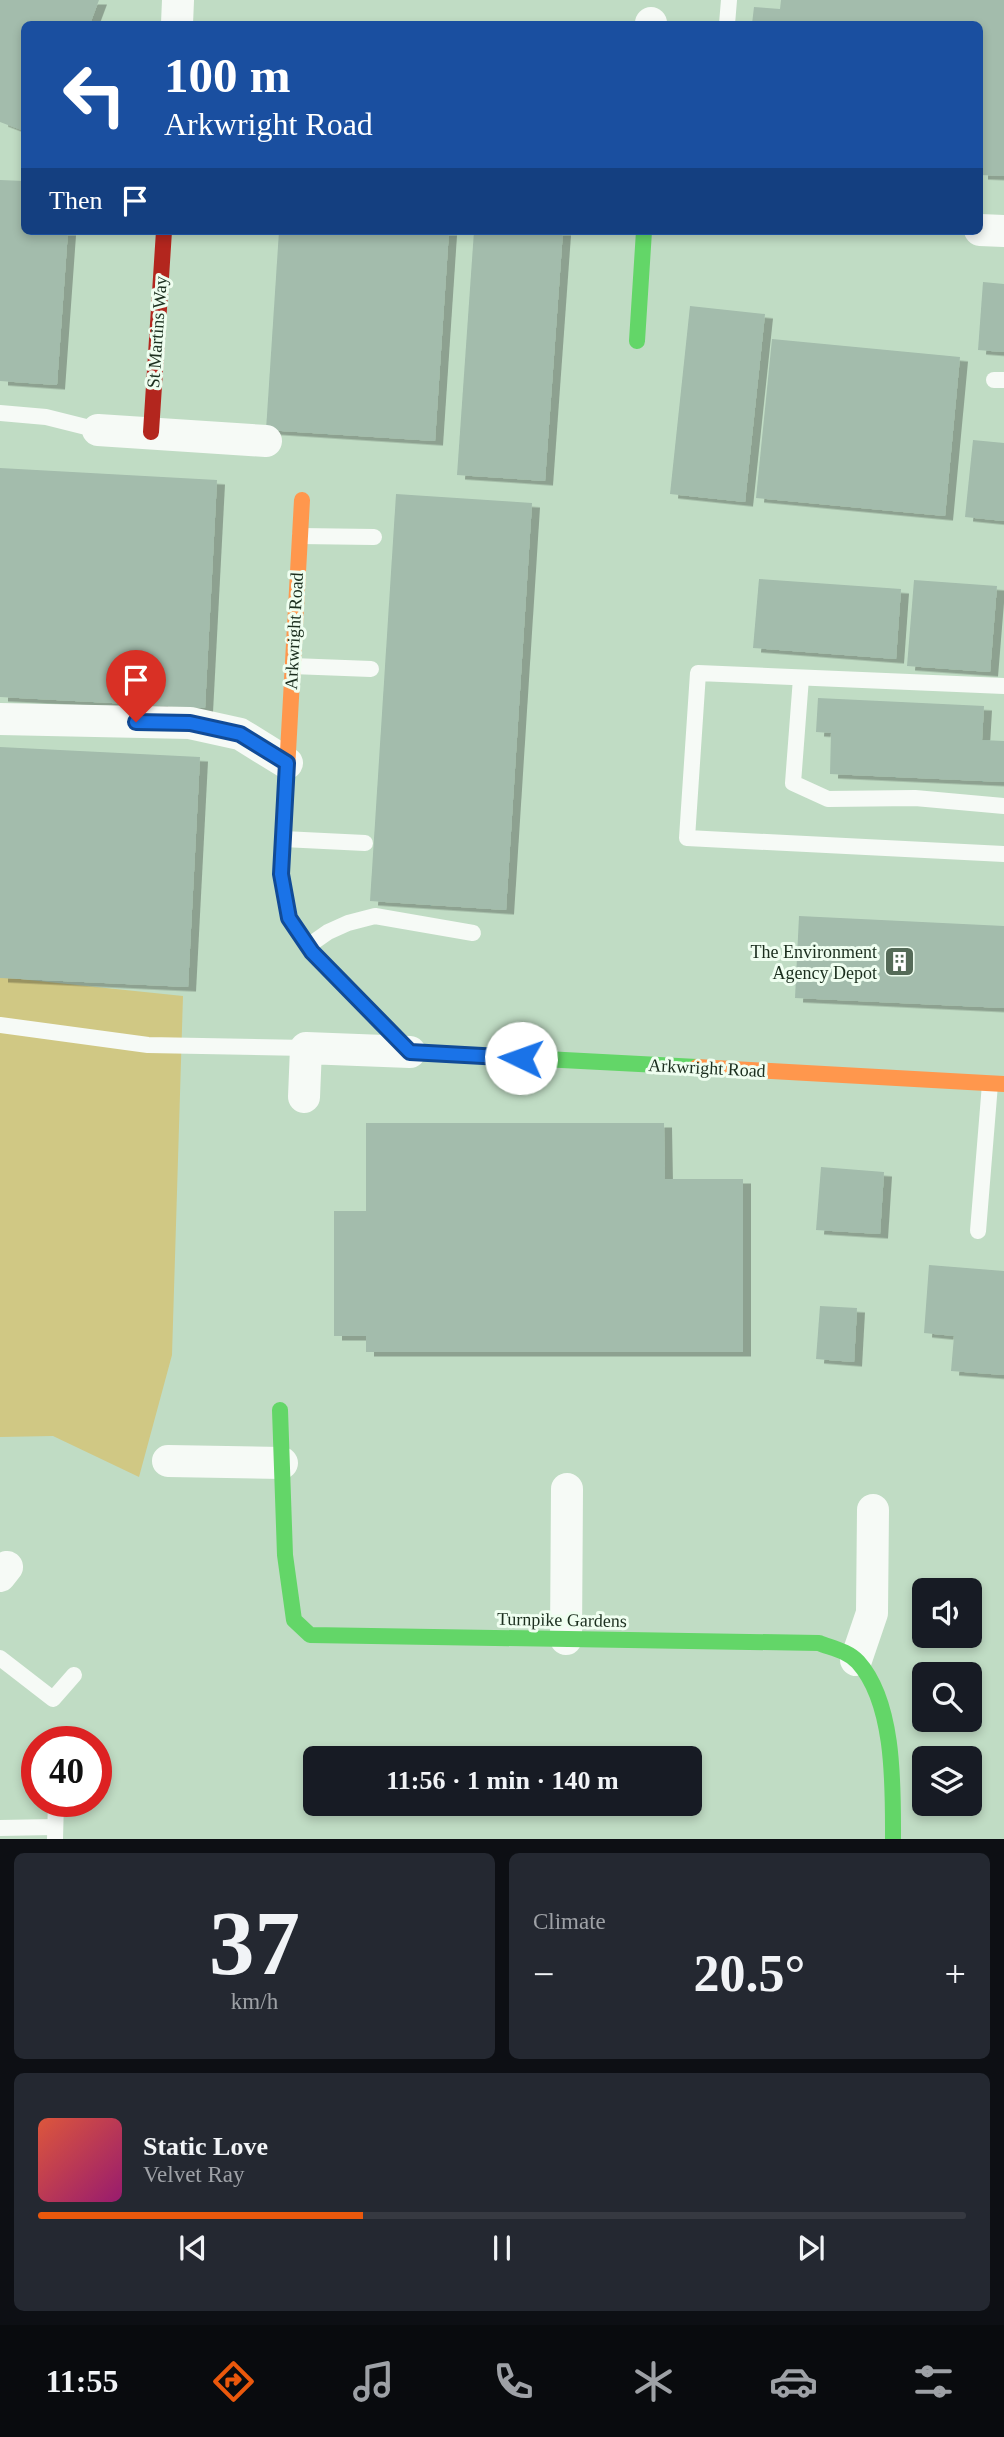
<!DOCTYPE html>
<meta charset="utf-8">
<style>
body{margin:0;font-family:Georgia,serif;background:#242831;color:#f1f3f6;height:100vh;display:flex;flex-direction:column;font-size:26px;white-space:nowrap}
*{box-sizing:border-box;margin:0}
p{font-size:23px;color:#9ea1a6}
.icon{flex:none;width:38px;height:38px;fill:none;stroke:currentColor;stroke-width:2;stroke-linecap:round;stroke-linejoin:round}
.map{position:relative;height:1839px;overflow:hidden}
.details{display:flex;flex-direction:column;gap:14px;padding:14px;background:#0d0f14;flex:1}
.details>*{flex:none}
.banner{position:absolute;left:21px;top:21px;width:962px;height:214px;border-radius:10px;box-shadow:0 4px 10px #0003;background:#1a4fa0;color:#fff;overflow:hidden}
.controls{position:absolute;left:912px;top:1578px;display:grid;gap:14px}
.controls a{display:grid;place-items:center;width:70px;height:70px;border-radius:10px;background:#171b24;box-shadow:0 4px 10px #0003;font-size:35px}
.speed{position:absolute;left:21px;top:1726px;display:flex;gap:14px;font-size:35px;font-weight:700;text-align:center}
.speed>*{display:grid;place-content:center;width:91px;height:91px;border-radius:50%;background:#171b24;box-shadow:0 4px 10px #0003;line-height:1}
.speed .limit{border:10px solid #d22;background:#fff;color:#111}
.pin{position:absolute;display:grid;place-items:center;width:60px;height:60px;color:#fff;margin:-72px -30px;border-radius:50% 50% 50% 0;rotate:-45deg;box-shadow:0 0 7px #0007}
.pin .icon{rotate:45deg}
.me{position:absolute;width:77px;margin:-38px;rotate:273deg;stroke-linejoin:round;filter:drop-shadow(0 0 5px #0008)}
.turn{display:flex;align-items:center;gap:24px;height:147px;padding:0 28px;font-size:32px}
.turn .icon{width:91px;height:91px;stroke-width:2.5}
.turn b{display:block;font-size:49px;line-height:60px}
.then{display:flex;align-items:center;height:66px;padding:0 28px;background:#0003;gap:14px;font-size:26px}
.big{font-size:52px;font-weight:600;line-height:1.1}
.details .card{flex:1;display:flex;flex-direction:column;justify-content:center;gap:10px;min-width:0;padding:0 24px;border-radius:10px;background:#242831}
.details .dial{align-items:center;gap:0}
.dial b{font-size:91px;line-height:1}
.song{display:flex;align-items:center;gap:21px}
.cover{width:84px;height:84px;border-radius:10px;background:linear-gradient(135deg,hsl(10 70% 55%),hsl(320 70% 35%))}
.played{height:7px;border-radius:4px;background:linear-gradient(90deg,#ea580c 35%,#363941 35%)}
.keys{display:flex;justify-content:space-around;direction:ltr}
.heat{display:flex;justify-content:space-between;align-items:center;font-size:38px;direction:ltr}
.details .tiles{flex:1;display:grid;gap:14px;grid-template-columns:1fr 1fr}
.card:last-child{grid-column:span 2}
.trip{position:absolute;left:303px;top:1746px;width:399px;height:70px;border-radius:10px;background:#171b24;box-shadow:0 4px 10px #0003;font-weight:600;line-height:70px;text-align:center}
.tabs{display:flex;height:112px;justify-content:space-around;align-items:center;background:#090b0e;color:#9ea1a6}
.tabs .icon{width:49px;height:49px}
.tabs .active{color:#ea580c}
.tabs b{font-size:32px;color:#f1f3f6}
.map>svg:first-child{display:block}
</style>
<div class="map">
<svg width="1004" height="1839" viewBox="0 0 1004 1839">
<defs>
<filter id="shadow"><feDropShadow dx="8" dy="4.5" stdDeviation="0" flood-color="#0004"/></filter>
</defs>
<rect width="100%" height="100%" fill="#c0dcc4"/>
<!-- green -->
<path fill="#d0c884" d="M0,977L183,996L172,1355L139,1477L53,1436L0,1437Z"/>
<!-- building -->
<g fill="#a3bcac" filter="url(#shadow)">
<path d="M0,0H99L90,24H24V131L0,122Z"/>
<path d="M781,0H1004V176L980,175V24H752L754,7L780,9Z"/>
<path d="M0,180L24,181V231H68L57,385L0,381Z"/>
<path d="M279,231H449L435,441L266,430Z"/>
<path d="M474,231H563L545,481L457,475Z"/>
<path d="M983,282L1004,284V352L978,350Z"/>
<path d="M690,306L765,314L745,502L670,494Z"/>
<path d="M772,339L960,357L945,516L756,498Z"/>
<path d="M973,440L1004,443V521L965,517Z"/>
<path d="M0,468L217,480L205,708L0,697Z"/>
<path d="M396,494L532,503L506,910L370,901Z"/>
<path d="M759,579L901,589L896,659L753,648Z"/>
<path d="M914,580L997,586L990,672L907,666Z"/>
<path d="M818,698L984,706L982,740L1004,741V782L830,774L831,733L816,732Z"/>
<path d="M0,747L200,757L188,987L0,978Z"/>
<path d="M799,916L1004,926V1008L795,998Z"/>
<path d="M366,1123H664L665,1179H743V1352H366V1336H334V1211H366Z"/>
<path d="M821,1167L884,1172L880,1234L816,1230Z"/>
<path d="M929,1265L1004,1271V1375L951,1371L954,1336L924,1333Z"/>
<path d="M820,1306L857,1308L854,1362L816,1359Z"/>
</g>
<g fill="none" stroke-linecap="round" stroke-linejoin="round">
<!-- lane -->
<g stroke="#f6faf6" stroke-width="16">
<path d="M727,24L729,0"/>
<path d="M994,380H1004"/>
<path d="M0,413L46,417L98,430"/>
<path d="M300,536L374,537"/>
<path d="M292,666L371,669"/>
<path d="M801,678L793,783L828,799L915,798L1004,806"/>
<path d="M1004,686L698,673L687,838L1004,854"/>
<path d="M283,839L365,843"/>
<path d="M308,946L328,932L348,923L375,916L473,933"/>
<path d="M0,1025L148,1045L306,1048"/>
<path d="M978,1231L990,1084"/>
<path d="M0,1658L53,1699L74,1675"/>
<path d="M0,1828L54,1827"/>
<path d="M55,1839L56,1801"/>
</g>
<!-- street -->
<g stroke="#f6faf6" stroke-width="32">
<path d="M177,24L178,0"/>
<path d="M651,24V23"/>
<path d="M980,230L1004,231"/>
<path d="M98,430L266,441"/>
<path d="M0,719L190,723L240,734L287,763"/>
<path d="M304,1097L306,1048L410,1052"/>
<path d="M168,1461L282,1463"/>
<path d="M0,1576L7,1567"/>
<path d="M566,1639L567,1489"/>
<path d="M856,1660L872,1613L873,1510"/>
</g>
<!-- fast -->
<g stroke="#63d668" stroke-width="16">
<path d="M637,341L644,231"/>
<path d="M282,860L281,874L289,918L312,952L410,1052L697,1067"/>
<path d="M280,1410L285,1555L294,1620L310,1635L819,1643C831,1648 848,1651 858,1662C895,1703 893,1787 893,1839"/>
</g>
<!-- slow -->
<g stroke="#ff974d" stroke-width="16">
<path d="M282,860L302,500"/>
<path d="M697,1067L1004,1084"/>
</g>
<!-- jam -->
<path stroke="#b3261e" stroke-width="16" d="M151,432L164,231"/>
</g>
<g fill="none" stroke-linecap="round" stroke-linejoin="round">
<defs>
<path id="route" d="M136,722L190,723L240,734L287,763L281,874L289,918L312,952L410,1052L521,1058"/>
</defs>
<!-- route casing -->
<use href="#route" stroke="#114b97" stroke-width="18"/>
<!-- route -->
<use href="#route" stroke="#1a73e8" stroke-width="12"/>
</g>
<!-- icons -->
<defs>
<symbol id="building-square" viewBox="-11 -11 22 22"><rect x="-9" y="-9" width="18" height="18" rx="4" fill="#556b58" stroke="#effef0"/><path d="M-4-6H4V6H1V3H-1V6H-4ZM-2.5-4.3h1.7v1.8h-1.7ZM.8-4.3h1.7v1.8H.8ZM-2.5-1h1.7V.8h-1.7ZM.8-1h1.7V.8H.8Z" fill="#fff"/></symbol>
</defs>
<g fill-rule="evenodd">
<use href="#building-square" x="882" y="944" width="35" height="35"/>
</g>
<g text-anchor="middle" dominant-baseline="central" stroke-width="6" stroke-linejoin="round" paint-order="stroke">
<!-- street labels -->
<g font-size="18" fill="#1b2e1e" stroke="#effef0">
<text transform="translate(157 332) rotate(-86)">St Martins Way</text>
<text transform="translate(294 631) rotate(-87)">Arkwright Road</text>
<text transform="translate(707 1068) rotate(3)">Arkwright Road</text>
<text transform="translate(562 1620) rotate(1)">Turnpike Gardens</text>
</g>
<!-- poi labels -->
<g font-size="18" fill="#1b2e1e" stroke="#effef0" text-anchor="end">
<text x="877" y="952">The Environment<tspan x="877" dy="21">Agency Depot</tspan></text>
</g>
</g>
</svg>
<div class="controls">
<a><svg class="icon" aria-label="sound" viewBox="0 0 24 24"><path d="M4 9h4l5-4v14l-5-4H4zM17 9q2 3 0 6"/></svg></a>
<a><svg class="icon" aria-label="search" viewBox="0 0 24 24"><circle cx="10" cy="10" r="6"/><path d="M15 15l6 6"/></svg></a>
<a><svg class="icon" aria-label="layers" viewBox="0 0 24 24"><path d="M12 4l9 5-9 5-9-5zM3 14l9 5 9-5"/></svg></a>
</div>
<div class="speed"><div class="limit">40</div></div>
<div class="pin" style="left:136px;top:722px;background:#d93025"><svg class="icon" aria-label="arrive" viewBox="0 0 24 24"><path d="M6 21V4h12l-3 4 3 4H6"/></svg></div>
<svg class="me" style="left:521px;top:1058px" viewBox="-20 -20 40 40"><circle r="19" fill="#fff"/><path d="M0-13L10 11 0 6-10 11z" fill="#1a73e8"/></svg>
<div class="trip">11:56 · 1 min · 140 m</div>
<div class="banner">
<div class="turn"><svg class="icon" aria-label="left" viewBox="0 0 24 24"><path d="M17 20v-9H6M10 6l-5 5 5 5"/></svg><div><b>100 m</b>Arkwright Road</div></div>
<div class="then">Then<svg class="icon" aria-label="arrive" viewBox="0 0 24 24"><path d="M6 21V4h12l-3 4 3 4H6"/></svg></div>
</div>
</div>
<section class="details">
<div class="tiles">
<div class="card dial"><b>37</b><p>km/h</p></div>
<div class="card"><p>Climate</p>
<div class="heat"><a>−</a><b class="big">20.5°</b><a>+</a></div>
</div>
<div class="card">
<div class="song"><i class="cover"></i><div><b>Static Love</b><p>Velvet Ray</p></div></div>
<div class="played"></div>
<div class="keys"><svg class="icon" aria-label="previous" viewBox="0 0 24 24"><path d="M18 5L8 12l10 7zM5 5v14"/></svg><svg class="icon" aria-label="pause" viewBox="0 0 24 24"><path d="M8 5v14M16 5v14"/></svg><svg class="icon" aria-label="next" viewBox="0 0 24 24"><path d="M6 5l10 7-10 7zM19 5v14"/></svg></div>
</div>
</div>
</section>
<nav class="tabs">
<b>11:55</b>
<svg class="icon active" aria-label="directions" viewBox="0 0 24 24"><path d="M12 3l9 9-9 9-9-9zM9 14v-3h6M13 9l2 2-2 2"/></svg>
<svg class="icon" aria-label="music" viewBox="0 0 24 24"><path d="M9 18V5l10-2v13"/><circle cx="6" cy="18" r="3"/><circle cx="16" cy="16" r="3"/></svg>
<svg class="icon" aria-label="phone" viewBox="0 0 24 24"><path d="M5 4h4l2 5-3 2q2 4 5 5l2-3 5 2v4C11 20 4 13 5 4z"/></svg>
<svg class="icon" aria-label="climate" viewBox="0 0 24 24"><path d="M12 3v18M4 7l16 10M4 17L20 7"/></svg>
<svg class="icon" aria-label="car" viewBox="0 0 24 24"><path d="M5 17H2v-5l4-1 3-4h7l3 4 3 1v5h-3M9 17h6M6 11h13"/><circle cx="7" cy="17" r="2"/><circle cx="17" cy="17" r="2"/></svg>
<svg class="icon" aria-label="filters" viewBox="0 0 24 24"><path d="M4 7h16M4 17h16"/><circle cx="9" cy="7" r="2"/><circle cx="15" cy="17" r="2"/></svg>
</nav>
